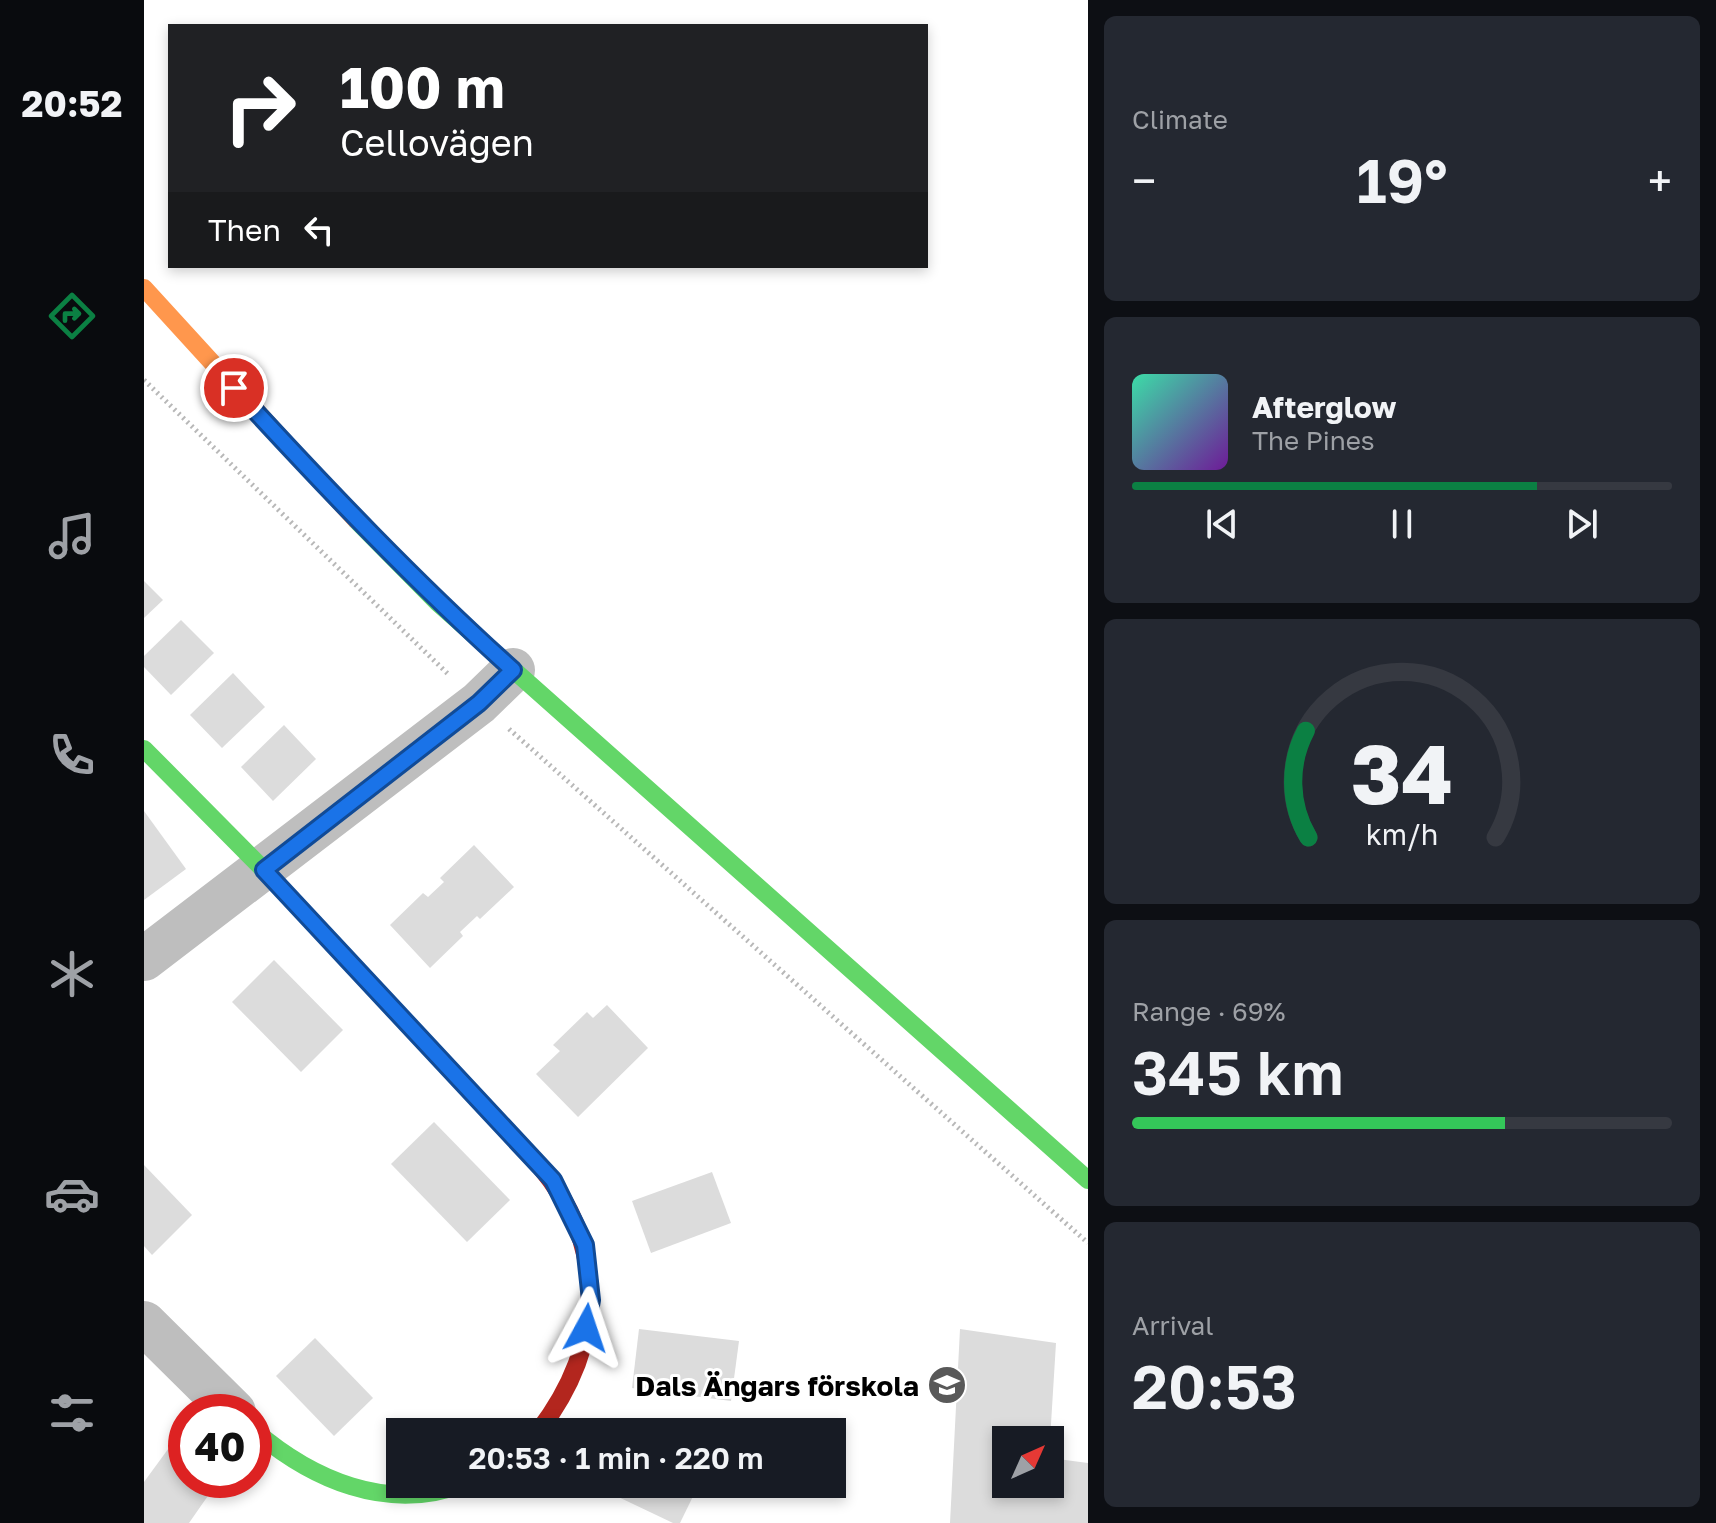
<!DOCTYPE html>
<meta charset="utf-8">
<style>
body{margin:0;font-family:"Golos Text",sans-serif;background:#242831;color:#f1f3f6;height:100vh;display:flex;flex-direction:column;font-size:30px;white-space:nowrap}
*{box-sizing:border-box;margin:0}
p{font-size:26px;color:#9ea1a6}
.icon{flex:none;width:44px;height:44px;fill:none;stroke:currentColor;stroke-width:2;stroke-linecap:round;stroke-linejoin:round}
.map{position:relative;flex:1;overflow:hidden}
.panel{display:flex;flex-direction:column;gap:16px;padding:16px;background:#0d0f14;width:628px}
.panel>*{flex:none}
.banner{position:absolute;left:24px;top:24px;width:760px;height:244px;border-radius:0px;box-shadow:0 4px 12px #0003;background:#202124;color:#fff;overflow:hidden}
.needle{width:52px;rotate:45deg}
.buttons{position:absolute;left:848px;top:1426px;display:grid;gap:16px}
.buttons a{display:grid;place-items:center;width:72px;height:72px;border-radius:0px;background:#171b24;box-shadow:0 4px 12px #0003;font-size:40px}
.speed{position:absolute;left:24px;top:1394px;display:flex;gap:16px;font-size:40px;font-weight:700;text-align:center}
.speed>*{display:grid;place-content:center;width:104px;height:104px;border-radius:50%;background:#171b24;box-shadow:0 4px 12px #0003;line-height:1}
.speed .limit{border:12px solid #d22;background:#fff;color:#111}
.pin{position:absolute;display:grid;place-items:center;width:68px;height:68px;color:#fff;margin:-34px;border:4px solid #fff;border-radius:50%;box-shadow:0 2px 8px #0007}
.me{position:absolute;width:88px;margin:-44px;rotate:5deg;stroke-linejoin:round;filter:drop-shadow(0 0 6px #0008)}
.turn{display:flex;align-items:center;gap:28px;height:168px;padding:0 40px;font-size:36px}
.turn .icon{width:104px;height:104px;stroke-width:2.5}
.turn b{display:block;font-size:56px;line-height:68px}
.then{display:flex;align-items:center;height:76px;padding:0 40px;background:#0003;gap:16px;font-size:30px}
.big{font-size:60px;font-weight:600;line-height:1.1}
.panel .tile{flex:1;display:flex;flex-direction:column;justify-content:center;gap:12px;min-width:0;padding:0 28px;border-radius:12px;background:#242831}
.panel .dial{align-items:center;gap:0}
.dial svg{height:208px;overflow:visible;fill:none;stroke:#363941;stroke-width:7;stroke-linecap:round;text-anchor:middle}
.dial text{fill:#f1f3f6;stroke:none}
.song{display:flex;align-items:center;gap:24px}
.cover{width:96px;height:96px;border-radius:12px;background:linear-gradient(135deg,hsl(160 70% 55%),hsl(280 70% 35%))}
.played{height:8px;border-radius:4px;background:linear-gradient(90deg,#0b8043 75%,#363941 75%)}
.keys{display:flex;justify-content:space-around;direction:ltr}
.heat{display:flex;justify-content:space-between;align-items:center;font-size:44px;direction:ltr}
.charge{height:12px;border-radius:6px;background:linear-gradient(90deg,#34c759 69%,#363941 0)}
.trip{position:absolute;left:242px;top:1418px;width:460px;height:80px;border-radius:0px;background:#171b24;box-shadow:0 4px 12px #0003;font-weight:600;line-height:80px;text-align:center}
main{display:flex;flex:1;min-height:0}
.menu{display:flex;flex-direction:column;width:144px;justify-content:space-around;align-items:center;background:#090b0e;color:#9ea1a6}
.menu .icon{width:56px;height:56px}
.menu .current{color:#0b8043}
.menu b{font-size:36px;color:#f1f3f6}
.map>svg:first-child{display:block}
</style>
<main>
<nav class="menu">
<b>20:52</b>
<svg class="icon current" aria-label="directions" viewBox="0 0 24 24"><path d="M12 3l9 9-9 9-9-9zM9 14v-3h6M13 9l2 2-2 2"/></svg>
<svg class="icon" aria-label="music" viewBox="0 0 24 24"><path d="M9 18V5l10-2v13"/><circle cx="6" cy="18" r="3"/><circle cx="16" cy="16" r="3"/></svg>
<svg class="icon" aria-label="phone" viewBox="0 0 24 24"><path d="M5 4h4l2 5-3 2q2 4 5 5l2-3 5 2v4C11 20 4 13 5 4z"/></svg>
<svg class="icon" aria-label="climate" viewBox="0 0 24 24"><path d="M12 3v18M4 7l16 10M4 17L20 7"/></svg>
<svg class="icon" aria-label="car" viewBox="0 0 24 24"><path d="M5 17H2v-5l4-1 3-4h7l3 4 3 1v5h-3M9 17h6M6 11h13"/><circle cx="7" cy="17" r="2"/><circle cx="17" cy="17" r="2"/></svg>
<svg class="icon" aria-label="filters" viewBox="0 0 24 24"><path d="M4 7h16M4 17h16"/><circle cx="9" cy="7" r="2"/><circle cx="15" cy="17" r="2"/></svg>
</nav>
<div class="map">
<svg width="944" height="1523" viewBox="0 0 944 1523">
<rect width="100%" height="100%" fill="#fff"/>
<!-- building -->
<g fill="#dcdcdc">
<path d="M0,581L19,600L0,618Z"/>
<path d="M37,620L70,653L27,695L0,667V656Z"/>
<path d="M89,673L121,707L78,748L46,715Z"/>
<path d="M140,725L172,759L129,801L97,767Z"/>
<path d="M0,811L42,869L0,900Z"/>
<path d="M330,845L370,887L336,919L333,916L316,932L319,936L286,968L246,925L279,893L284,897L300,882L296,878Z"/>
<path d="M130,960L199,1030L157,1072L88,1002Z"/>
<path d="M463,1005L504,1048L434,1117L392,1074L416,1051L409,1045L443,1012L449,1018Z"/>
<path d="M290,1122L366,1200L323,1242L247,1164Z"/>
<path d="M0,1165L48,1215L8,1255L0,1246Z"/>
<path d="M568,1172L587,1223L507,1253L488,1201Z"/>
<path d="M495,1329L595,1341L587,1401L488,1388Z"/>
<path d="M816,1329L912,1343L906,1440H862V1484H906V1458L944,1463V1523H806Z"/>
<path d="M171,1338L229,1398L190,1436L132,1376Z"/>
<path d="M30,1441L42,1450V1480H75L45,1523H0V1482Z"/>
<path d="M447,1484H555L536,1523H529Z"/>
</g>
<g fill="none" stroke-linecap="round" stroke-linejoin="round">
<!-- path -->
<g stroke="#b8b8b8" stroke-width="5" stroke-dasharray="2 4" stroke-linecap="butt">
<path d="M0,380L304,674"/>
<path d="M365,729L944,1243"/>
</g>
<!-- street -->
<g stroke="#bebebe" stroke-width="44">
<path d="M0,959L335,703L369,670"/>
<path d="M0,1323L90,1412"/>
</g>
<!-- fast -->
<g stroke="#63d668" stroke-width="18">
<path d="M212,520L293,602L944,1180"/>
<path d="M0,749L120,870L384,1153"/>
<path d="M110,1430C167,1479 243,1513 319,1484"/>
</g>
<!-- slow -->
<path stroke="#ff974d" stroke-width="18" d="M0,288L212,520"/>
<!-- jam -->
<path stroke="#b3261e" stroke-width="18" d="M384,1153C464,1238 465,1339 394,1432"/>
</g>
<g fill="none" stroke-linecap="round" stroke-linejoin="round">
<defs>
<path id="route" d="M90,388C180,486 270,581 369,670L335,703L120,870L409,1180L441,1245L447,1300L442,1328"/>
</defs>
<!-- route casing -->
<use href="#route" stroke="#114b97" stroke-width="20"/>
<!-- route -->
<use href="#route" stroke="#1a73e8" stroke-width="14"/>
</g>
<!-- icons -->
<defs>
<symbol id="school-disc" viewBox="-11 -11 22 22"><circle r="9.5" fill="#595959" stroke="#fff"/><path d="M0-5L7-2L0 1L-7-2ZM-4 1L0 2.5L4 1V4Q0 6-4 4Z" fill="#fff"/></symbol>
</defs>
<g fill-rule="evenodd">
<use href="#school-disc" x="781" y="1363" width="44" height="44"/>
</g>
<g text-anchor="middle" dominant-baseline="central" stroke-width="6" stroke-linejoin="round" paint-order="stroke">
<!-- poi labels -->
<g font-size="28" font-weight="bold" fill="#000" stroke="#fff" text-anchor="end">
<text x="775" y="1385">Dals Ängars förskola</text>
</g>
</g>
</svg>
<div class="buttons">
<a><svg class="needle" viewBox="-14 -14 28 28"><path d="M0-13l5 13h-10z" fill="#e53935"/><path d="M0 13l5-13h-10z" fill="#9ea1a6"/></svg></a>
</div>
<div class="speed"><div class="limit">40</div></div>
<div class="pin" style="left:90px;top:388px;background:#d93025"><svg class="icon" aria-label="arrive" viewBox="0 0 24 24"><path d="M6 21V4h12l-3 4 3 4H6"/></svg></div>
<svg class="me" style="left:442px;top:1328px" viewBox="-20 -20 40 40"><path d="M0-17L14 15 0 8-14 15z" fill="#1a73e8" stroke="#fff" stroke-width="4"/></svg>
<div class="trip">20:53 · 1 min · 220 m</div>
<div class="banner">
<div class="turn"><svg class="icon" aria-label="right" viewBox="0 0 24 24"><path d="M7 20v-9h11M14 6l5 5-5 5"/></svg><div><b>100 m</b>Cellovägen</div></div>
<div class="then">Then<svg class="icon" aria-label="left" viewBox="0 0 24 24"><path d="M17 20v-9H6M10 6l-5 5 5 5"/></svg></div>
</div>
</div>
<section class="panel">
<div class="tile"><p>Climate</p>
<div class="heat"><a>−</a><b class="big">19°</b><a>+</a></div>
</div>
<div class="tile">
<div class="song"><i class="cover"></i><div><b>Afterglow</b><p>The Pines</p></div></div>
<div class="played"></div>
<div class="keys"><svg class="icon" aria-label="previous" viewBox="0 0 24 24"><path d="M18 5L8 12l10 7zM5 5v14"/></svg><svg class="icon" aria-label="pause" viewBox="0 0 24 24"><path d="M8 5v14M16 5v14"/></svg><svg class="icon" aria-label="next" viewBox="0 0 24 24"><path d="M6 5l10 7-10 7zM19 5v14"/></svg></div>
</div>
<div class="tile dial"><svg viewBox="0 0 100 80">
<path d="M14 69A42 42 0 1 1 86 69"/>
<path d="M14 69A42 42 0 0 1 13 28" stroke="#0b8043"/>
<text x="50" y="56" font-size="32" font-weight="700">34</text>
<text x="50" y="72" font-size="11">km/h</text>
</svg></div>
<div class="tile"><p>Range · 69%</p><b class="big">345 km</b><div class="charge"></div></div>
<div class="tile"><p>Arrival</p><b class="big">20:53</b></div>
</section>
</main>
